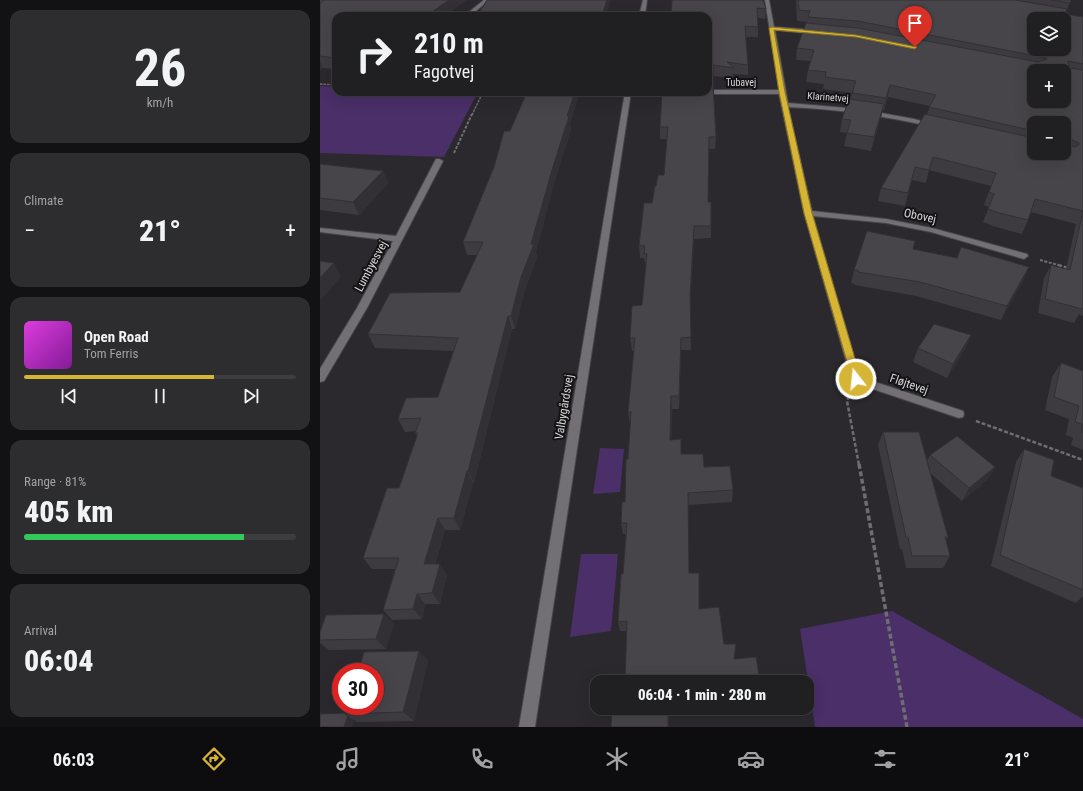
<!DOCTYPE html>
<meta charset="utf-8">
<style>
body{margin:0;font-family:"Roboto Condensed",sans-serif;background:#2d2c2f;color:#f1f3f6;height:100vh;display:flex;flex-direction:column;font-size:15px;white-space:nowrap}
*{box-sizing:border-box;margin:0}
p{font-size:13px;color:#a2a2a5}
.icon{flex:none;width:22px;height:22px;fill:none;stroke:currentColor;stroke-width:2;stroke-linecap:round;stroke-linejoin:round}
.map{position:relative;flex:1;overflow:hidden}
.details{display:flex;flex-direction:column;gap:10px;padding:10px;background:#121113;width:320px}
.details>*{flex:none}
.top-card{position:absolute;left:12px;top:12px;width:380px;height:84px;border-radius:12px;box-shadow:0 4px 16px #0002,0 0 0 1px #3d3d40;background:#201f22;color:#f1f3f6;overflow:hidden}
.controls{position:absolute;left:707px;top:12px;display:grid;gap:8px}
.controls a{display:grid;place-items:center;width:44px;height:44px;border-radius:8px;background:#201f22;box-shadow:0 4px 16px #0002,0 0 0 1px #3d3d40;font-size:20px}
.speed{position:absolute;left:12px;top:663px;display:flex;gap:8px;font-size:20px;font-weight:700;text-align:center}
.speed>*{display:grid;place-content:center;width:52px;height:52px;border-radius:50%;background:#201f22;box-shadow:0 4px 16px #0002,0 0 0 1px #3d3d40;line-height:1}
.speed .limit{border:6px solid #d22;background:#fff;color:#111}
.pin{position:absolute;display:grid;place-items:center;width:34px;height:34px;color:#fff;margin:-41px -17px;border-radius:50% 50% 50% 0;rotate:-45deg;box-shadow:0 0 4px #0007}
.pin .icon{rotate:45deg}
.me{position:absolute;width:44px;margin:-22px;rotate:344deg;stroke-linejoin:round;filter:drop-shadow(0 0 3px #0008)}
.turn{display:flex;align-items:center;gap:14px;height:84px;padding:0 16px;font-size:18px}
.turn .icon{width:52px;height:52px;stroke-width:2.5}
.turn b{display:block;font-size:28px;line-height:34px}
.big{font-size:30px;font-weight:800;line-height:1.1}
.details .widget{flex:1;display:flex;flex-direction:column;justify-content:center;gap:6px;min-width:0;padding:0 14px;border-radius:12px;background:#2d2c2f}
.details .dial{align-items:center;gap:0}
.dial b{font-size:52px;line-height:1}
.song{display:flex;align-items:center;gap:12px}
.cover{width:48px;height:48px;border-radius:6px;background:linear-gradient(135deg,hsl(300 70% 55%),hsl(290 70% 35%))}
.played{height:4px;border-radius:2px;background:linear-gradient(90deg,#d6b534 70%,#3d3d40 70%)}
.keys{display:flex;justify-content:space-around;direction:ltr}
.heat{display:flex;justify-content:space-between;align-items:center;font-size:22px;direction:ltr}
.charge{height:6px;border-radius:3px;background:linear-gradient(90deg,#34c759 81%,#3d3d40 0)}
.trip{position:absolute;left:270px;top:675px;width:224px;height:40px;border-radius:12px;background:#201f22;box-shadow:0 4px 16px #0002,0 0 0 1px #3d3d40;font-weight:800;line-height:40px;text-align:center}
.dock{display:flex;height:64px;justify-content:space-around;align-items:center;background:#0d0c0e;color:#a2a2a5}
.dock .icon{width:28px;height:28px}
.dock .on{color:#d6b534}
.dock b{font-size:18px;color:#f1f3f6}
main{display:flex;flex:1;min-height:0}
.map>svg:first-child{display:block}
</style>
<main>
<section class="details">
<div class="widget dial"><b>26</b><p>km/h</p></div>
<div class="widget"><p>Climate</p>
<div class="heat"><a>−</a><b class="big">21°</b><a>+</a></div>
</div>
<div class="widget">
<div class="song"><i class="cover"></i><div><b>Open Road</b><p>Tom Ferris</p></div></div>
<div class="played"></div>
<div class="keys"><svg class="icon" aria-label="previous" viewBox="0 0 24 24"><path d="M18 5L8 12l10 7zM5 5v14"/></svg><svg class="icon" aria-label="pause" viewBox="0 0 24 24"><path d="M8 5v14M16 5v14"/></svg><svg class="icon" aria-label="next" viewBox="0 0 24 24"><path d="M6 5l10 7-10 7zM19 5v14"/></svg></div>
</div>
<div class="widget"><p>Range · 81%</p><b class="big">405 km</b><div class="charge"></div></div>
<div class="widget"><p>Arrival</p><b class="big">06:04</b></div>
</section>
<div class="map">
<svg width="763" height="727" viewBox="0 0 763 727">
<rect width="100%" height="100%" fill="#2b292e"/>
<!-- green -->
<g fill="#4a2f68">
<path d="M0,86L16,87V92H158L124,157L0,153Z"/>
<path d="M280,448L304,449L300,492L273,494Z"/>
<path d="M261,554H298L291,631L250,637Z"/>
<path d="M572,611L763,719V727H495L480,629Z"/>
</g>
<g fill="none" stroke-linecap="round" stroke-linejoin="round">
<defs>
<g id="street">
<path d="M164,0H169L150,16H144Z"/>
<path d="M445,0H449L454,27L496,30L499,32L496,34L455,30L468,103L539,109L594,119L616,125L613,127C565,116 518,109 468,107L492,211L566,219L612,228L707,254L708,256L704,259L611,232L566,223L493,216L540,377L643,411L644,414L643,417L639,418L532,382L484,213L459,94H381L378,92H388V90H459Z"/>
<path d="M306,92H358L355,94H309Z"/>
<path d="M116,159H119L123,161L47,308L4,381L0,382V369L37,308L73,241L0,232V228L76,236Z"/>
</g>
<g id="secondary">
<path d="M323,0H327L325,16H319Z"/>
<path d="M305,92H311L215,727H199Z"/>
</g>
</defs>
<!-- street casing -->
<use href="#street" stroke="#464549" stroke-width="2"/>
<!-- secondary casing -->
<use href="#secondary" stroke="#464549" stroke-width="2"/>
<!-- path-far3 -->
<g stroke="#6f6d71" stroke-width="1.5" stroke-dasharray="2.5 1" stroke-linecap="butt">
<path d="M0,84L16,85"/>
<path d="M152,115L163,92"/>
</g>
<!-- path-far2 -->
<g stroke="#6f6d71" stroke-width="2" stroke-dasharray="3 1.5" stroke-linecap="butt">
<path d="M134,153L152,114"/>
<path d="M720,260L742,266"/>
</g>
<!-- path-far1 -->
<g stroke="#6f6d71" stroke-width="2.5" stroke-dasharray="4 2" stroke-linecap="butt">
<path d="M738,265L748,268"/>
<path d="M529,396L527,401L539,465"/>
<path d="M656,421L763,460"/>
</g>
<!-- path -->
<path stroke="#6f6d71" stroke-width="3.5" stroke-dasharray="5 2.5" stroke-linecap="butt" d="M539,464L587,727"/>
<!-- street -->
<use href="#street" fill="#727075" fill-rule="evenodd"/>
<!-- secondary -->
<use href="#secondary" fill="#727075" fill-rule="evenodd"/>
</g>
<!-- wall -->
<g fill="#3d3b40" fill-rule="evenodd">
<path d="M0,0H146L124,16H16V69L3,68L0,70Z"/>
<path d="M352,0L446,9L445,19L438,18V37H426L428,65V75L413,74V78L393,76L396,137L395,149H388V202H391V238L374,239L370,310L371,350H361L359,409H352L351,440L361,454L384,467L413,490L412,502L368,505L369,573L379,609L414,659L440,681V682H293L305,681L307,631H300L298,622L303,574L306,534H303L301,523L305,502L311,424H310L308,412L314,351H312L310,338L322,305L326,267L324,258H320L319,245L332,203L336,186L344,175L347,139H340V127L388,92V16Z"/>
<path d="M476,0H751L745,14L763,17V316L759,314L754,323L718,313L724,278L731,265L746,269L756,224L711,212L708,220L702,234L673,226L663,222L669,207L664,205L671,186L609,170L606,183L592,180L585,206L558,201L561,188L607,114L610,106L568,97L564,110H563L561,117L551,151L524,146L527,133L520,132L522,119L530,99L532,93L503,89L504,84L486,82L488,70L491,61L476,60L477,48L488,22L477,21ZM714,123H744V153H714Z"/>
<path d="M210,92L250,125L251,129L234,183L216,252L217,257L205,290L195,329H192L154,483H153L140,530H125L115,564L127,575L120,604H105L102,619L72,620L63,610L75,569H52L43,558L79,488L97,436L95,433L96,431L85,432L78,419L118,397L133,351L55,348L48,334L140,292L157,255H147L143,242L190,131Z"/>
<path d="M0,164L63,171L68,183L39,215L0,210Z"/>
<path d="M593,249L637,258L709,267L703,281L681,320L596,296L535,285V284L531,283L534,270Z"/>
<path d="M651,335L645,349L627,378L593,362L598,348Z"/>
<path d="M741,363L763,371V450L751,445L753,438L746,435L749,419L725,410L732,377Z"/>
<path d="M563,432L607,461L610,455L675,467L667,480L642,501L610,473L628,537L626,540L630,556L623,568H586L582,549H580L558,445Z"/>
<path d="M704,449L731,476L763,488V596L756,603L671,566L696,462Z"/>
<path d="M74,624L66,649L9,650L0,643V632Z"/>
<path d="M108,660L94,721L37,722L34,720L32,727L25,713Z"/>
</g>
<!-- shaded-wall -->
<g fill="#323034">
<path d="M129,0H146L124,16H106Z"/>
<path d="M287,0H291L286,16H282Z"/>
<path d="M0,60L3,68L0,70Z"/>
<path d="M570,85L568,97L564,110L566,98Z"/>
<path d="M255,92H260L250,125L251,129L234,183L216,252L217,257L205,290L195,329L191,316L201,277L211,244L247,116Z"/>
<path d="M564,104L561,117L551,151L554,137Z"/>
<path d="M63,171L68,183L39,215L33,202Z"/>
<path d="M374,226V239L370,311V298Z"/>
<path d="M14,263L21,277L0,301V278Z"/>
<path d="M709,267L703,281L681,320L687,306Z"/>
<path d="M188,316L192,329L154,483L148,471Z"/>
<path d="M651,335L645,349L627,378L633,364Z"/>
<path d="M361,338V350L359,409V396Z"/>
<path d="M351,396L352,409L351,452L350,440Z"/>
<path d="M675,467L667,480L642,501L649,488Z"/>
<path d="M147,471L153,483L140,530L134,518Z"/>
<path d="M118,518L125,530L111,575L104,564Z"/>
<path d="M120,564L127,575L120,604L112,593Z"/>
<path d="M97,594L105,604L102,619L93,609Z"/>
<path d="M64,614L74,624L66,649L56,639Z"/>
<path d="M99,651L108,660L94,721L83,712Z"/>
<path d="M348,708H350L349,727H348Z"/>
<path d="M28,716L34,720L32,727H24Z"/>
</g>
<!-- building -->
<g fill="#47454a" stroke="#323034" fill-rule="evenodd">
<path d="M4,0H129L106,16H16V58L0,56V3Z"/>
<path d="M167,0H287L282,16H157Z"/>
<path d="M352,0H443L446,9L437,8L438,27L425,26L428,65L407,62L414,68L393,65V78L388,79V16H351Z"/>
<path d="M478,0H695L747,9L745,14L763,17V64L748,61L749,68L763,70V306L762,309L725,299L731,265L750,270L763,211L715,199L708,220L679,213L668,209L674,194L669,192L676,173L613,157L609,170L595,167L588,193L561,188L605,114L714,138V153H744V144L754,147L759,145V143L750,139H744V123H714V131L609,107L616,95L570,85L566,98L532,93L536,81L505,77L506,72L488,70L494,50L477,48L486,23L538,28L718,62L727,59L726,58L538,21L488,17L490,11L479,10ZM714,19H744V49H714ZM714,71H744V101H714Z"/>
<path d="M731,0H751L750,3Z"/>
<path d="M388,84H393L396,137H389L388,202H391V226H374L370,298L371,337L361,338L359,396H351L350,440L361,439V454H383L384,467L410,466L413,490L368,493L369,573H379V609L399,607L404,644H416L414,659L436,657L440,681L434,682H293V681H305L307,621L298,622L301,574H303L307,523H301L302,502H305L306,459H308L311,412H308L315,338H310L312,306L322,305L327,254H324L325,246L319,245L324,203H332L335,186H336L338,175H344L348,127H340L342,92H388Z"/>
<path d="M207,92H255L247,116H249L232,170L211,244H214L201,277L191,316H188L148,471H147L134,518H118L104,564H120L112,593L97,594L93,609L63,610L79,558H43L67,488H79L98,433H95L101,418L78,419L86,398L118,397L138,338L48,334L70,293L140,292L163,242H143L174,167L184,131H190Z"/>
<path d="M529,99L564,104L554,137L527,133L531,120L522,119Z"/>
<path d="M0,164L63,171L33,202L0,198Z"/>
<path d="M547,231L595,241L593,249L637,258L641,247L709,267L687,306L600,282L538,272V270H534Z"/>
<path d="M0,261L14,263L0,278Z"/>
<path d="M614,324L651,335L633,364L598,348Z"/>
<path d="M741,363L763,371V433L761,432L762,424L755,422L759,406L734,397Z"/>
<path d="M563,432H599L628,537H625L630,556H592L588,537H586Z"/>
<path d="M637,436L675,467L649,488L610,455Z"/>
<path d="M704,449L734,460L731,476L763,488V590L680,555Z"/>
<path d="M64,614L56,639L0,640V632L6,615Z"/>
<path d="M99,651L83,712L25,714L27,706H55V672H38L44,652Z"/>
<path d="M292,708H348V727H291Z"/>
<path d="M25,713V714L28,716L24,727H0V714Z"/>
</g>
<!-- route -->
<path fill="#d6b534" stroke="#8b7622" d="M452,27L536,35L597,47L595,49L536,37L454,30L465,92L492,213L541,379L536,383L532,379L484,213L459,92L449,28Z"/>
<g text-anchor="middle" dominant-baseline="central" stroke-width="4" stroke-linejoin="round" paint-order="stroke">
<!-- far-street labels -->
<g font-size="10" fill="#d7d6d9" stroke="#131214">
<text x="421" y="82">Tubavej</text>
<text transform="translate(508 97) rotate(4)">Klarinetvej</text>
</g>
<!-- street labels -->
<g font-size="12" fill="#d7d6d9" stroke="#131214">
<text transform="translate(600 216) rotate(12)">Obovej</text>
<text transform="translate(51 266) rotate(-62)">Lumbyesvej</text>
<text transform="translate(589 384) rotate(19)">Fløjtevej</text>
<text transform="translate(244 407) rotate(-81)">Valbygårdsvej</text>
</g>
</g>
</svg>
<div class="controls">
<a><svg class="icon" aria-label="layers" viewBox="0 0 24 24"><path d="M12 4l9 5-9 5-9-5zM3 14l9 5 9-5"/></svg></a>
<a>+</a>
<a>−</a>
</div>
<div class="speed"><div class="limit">30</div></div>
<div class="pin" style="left:595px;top:47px;background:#d93025"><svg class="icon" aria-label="arrive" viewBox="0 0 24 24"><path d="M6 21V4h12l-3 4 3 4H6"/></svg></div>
<svg class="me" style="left:536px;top:379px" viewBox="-20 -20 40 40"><circle r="17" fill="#d6b534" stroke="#fff" stroke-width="3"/><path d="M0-11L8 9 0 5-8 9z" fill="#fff"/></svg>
<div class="trip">06:04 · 1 min · 280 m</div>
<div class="top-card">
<div class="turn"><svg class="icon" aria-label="right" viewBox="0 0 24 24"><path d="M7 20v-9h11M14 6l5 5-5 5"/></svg><div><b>210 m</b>Fagotvej</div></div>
</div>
</div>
</main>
<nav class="dock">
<b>06:03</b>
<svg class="icon on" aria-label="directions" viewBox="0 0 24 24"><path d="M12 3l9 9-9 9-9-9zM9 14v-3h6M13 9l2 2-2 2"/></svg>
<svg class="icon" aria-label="music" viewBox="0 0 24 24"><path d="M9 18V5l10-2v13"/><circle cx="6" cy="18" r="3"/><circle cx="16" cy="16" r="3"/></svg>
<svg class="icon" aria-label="phone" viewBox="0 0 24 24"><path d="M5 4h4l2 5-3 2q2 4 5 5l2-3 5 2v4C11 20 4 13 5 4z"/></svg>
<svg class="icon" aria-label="climate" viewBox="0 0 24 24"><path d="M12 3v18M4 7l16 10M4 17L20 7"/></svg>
<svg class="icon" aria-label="car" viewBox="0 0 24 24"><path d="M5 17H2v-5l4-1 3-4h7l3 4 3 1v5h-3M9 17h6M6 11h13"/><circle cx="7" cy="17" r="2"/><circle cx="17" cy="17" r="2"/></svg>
<svg class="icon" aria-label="filters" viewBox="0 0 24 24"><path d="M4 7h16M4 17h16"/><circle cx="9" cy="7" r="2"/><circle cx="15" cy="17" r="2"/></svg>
<b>21°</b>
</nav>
